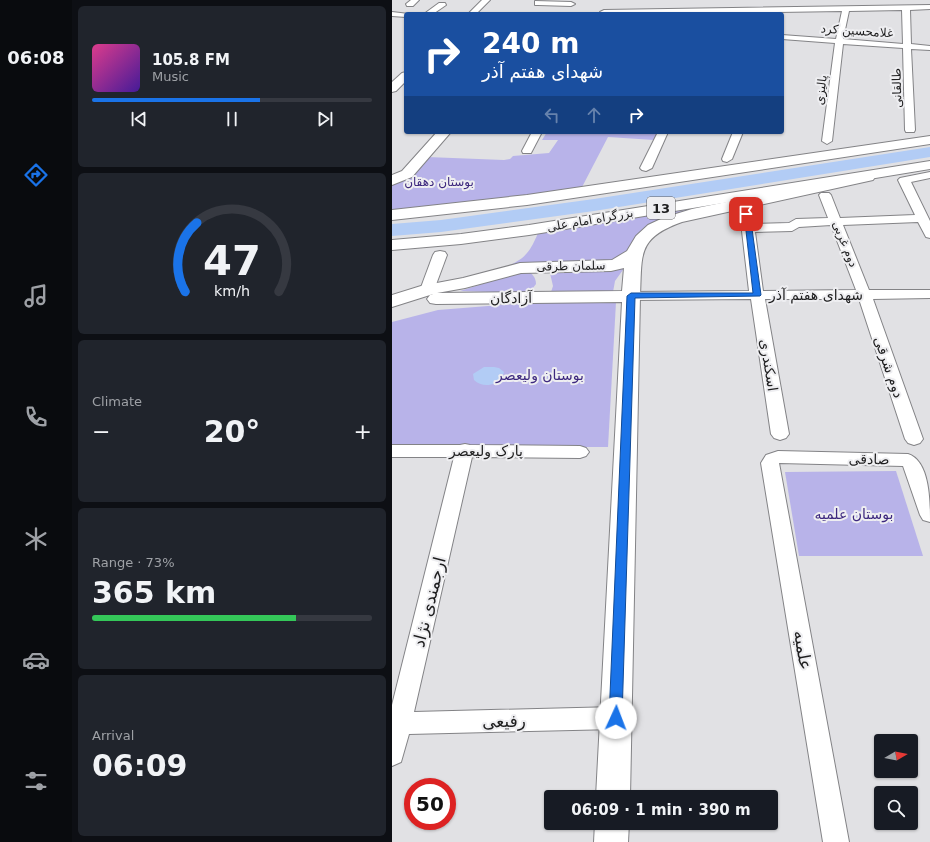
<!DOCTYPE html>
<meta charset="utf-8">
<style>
body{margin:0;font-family:"DejaVu Sans","Noto Sans Arabic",sans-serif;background:#20242c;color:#f1f3f6;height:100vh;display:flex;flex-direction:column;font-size:15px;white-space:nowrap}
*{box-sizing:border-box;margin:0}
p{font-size:13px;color:#9ea1a6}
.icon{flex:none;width:22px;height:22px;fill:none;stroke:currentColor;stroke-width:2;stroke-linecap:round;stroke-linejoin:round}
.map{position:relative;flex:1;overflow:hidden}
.sheet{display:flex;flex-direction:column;gap:6px;padding:6px;background:#0d0f14;width:320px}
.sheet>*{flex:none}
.top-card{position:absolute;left:12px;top:12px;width:380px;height:122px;border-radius:4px;box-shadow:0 1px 3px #0004;background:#1a4fa0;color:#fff;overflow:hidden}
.needle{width:26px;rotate:80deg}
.controls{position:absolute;left:482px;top:734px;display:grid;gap:8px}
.controls a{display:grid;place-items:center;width:44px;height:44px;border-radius:4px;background:#171b24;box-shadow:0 1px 3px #0004;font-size:20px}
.speed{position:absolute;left:12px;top:778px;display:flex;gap:8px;font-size:20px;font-weight:700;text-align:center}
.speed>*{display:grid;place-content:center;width:52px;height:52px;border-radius:50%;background:#171b24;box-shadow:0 1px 3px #0004;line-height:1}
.speed .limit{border:6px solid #d22;background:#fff;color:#111}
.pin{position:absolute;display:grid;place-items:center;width:34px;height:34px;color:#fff;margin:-17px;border-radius:8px;box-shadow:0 2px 6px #0006}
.me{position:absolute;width:44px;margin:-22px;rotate:2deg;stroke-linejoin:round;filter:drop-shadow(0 0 3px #0008)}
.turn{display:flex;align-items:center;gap:14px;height:84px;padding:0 12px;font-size:18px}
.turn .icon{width:52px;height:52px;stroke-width:2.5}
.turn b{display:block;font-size:28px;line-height:34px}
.lanes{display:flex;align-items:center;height:38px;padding:0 12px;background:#0003;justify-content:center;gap:20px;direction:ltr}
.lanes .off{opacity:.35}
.big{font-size:30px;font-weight:700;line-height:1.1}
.sheet .tile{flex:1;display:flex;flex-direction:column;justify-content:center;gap:6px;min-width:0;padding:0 14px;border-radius:6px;background:#20242c}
.sheet .dial{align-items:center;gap:0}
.dial svg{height:104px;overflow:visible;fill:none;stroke:#363941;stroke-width:7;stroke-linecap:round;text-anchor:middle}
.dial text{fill:#f1f3f6;stroke:none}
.song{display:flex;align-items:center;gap:12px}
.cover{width:48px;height:48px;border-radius:6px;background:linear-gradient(135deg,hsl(330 70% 55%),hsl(260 70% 35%))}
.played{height:4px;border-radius:2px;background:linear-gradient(90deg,#1a73e8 60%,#363941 60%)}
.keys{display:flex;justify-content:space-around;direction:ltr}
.heat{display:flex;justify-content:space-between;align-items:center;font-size:22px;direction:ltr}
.charge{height:6px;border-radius:3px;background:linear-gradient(90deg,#34c759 73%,#363941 0)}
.trip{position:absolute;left:152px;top:790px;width:234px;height:40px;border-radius:4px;background:#171b24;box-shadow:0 1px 3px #0004;font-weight:700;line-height:40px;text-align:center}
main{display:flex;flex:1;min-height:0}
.dock{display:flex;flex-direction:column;width:72px;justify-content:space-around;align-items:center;background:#090b0e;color:#9ea1a6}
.dock .icon{width:28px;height:28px}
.dock .on{color:#1a73e8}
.dock b{font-size:18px;color:#f1f3f6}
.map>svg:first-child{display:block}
</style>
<main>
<nav class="dock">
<b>06:08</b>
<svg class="icon on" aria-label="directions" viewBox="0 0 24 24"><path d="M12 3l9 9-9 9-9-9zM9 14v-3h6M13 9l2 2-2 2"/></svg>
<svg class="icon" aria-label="music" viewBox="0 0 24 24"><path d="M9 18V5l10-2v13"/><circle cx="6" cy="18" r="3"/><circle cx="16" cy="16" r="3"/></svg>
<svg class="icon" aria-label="phone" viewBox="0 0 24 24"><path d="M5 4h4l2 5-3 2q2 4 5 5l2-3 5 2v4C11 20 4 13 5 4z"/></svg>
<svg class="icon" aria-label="climate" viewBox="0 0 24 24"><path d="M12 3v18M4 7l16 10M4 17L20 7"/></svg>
<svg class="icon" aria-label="car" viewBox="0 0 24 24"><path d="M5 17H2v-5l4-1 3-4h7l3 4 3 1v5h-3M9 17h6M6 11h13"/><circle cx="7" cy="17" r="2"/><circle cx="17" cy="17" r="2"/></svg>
<svg class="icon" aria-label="filters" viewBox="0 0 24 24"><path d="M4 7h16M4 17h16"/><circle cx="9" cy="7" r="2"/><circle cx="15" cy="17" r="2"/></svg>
</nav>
<section class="sheet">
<div class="tile">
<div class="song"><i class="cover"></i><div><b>105.8 FM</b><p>Music</p></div></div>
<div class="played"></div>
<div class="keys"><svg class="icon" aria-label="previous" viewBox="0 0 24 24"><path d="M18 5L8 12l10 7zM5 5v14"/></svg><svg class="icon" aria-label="pause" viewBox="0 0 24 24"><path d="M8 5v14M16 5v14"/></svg><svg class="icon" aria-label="next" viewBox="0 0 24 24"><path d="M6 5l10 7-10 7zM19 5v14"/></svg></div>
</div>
<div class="tile dial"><svg viewBox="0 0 100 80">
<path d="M14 69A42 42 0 1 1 86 69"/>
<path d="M14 69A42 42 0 0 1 23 16" stroke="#1a73e8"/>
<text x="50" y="56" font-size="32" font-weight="700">47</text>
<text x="50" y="72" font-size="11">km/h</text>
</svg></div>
<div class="tile"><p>Climate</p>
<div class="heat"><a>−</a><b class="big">20°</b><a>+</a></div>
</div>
<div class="tile"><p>Range · 73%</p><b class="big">365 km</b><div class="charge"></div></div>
<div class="tile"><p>Arrival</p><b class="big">06:09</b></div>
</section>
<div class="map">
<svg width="538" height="842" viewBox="0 0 538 842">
<rect width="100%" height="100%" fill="#e1e1e4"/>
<!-- green -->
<g fill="#b8b3e9">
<path d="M155,132H266L262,140L216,137L189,189L0,211V184L35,157L112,160L118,159L121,156L157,153L166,140H150Z"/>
<path d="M406,189L310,208L247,234L237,247L233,256L229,260L108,270C131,259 136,257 146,233Z"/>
<path d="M233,267L223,281L221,292H159L161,286L157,269Z"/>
<path d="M135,270C140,274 144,277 144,284L137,293L68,291Z"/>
<path d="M148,302H224L216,447H0V322L46,310Z"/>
<path d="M504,471L531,556H407L393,472Z"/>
</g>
<!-- water -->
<path fill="#b2ccf5" d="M92,367H102L107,368L112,372L110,378C103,386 90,388 82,380L81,374Z"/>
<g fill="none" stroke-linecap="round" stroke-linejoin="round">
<!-- river -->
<path fill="#b2ccf5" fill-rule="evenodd" d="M538,147V157L202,211L49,232L0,236V224L49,220L202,199Z"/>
<defs>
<g id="minor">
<path d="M19,0H27L21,6H15L14,4Z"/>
<path d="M90,0H98L84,14H76Z"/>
<path d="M143,1L179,2L183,4L179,6L146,5H143Z"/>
<path d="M47,3H53L54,5L41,14H32Z"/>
<path d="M538,5V9L518,10L519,44L538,46V50L519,49L523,130L522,132H514L513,130L511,48L451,44L440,141L435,144L430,141L443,43L390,39V35L444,39L450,11L238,14H211L208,12L212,10ZM510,10L511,44L451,39L457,11Z"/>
<path d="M0,12L17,14H14V17L0,16Z"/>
<path d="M140,132H150L139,153H131L130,151Z"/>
<path d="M266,132H276L260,168L254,171L250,170L248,168Z"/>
<path d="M341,132H351L340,159L335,162L331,161L330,159Z"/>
<path d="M538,172V178L519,182L538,221V238L534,237L526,222L451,225L477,290H538V298L481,299L531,439L528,443L522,445L516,443L513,439L467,299H373L397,434L394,438L388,440L382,438L379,434L359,299L239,300L234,299L232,296L234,293L239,292L357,291L348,214L350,211H358L362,224L397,223L404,219L436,218L427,195L429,193H437L439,195L448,218L523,215L506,180L508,178ZM439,225L464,290L371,291L363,232L400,231L407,227Z"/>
<path d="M48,251L53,252L55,255L42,290L40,293L35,294L30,293L28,290L41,255L43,252Z"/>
<path d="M73,444L78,445L188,446L194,448L197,452L194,456L188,458L80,457L22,712L224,707L232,710L236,718L232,726L224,729L17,734L9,762L0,766V705L62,457H0V445H68Z"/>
<path d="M386,451L516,454C538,461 538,502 538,522L531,520L528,515L511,466L387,463L457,842H431L369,463L374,455Z"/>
</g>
<g id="secondary">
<path d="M14,72V81L4,91L0,92V82L10,73Z"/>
<path d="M45,132H59L20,177L0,185V175L10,171Z"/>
<path d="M476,173L481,174L483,177L481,180L290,222C245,238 250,254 248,296L238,797H204L230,302L44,304L38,303L35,299L38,295L41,294L38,295L0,307V295L29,286L71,278L128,263L220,260L235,251L244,236L256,225L271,218L300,209ZM232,268L230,291L45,293L73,288L129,273L219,271Z"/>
<path d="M203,823H237L236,842H202Z"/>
</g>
<g id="trunk">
<path d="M538,136V144L135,205L0,220V210L135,195Z"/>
<path d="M538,161V169L137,235L69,244L0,250V240L69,234L137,225Z"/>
</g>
</defs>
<!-- minor casing -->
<use href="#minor" stroke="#838386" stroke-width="2"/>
<!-- secondary casing -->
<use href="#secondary" stroke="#838386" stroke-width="2"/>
<!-- trunk casing -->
<use href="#trunk" stroke="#838386" stroke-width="2"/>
<!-- minor -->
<use href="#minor" fill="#fff" fill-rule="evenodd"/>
<!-- secondary -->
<use href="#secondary" fill="#fff" fill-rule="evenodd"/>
<!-- trunk -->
<use href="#trunk" fill="#fff" fill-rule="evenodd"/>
</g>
<!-- route -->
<path fill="#1a73e8" stroke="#114b97" d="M352,213L358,214L369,295L368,296L243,298L230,718L228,722L224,724L219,722L217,718L235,296L239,293H361Z"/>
<g text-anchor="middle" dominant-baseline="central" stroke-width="4" stroke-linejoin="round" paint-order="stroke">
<!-- far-street labels -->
<g font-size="12" fill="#1e1e1f" stroke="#eeeef1">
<text transform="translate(465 31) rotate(4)">غلامحسین کرد</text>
<text transform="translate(505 88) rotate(-92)">طالقانی</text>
<text transform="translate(429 90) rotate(-83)">پالیزی</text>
<text transform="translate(198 220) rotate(-10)">بزرگراه امام علی</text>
<text transform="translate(453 244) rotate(68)">دوم غربی</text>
<text transform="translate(179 266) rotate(-1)">سلمان طرقی</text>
</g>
<!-- far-park labels -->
<g font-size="12" fill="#3d287e" stroke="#eeeef1">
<text x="47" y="182">بوستان دهقان</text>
</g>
<!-- shield labels -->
<rect fill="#eeeef1" stroke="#5c5c5e" stroke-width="1" x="255" y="197" width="28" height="22" rx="3"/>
<g font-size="13" font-weight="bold" fill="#1e1e1f">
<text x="269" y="208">13</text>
</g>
<!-- street labels -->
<g font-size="14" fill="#1e1e1f" stroke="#eeeef1">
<text x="424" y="295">شهدای هفتم آذر</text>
<text transform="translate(119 298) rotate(-1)">آزادگان</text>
<text transform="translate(377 365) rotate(81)">اسکندری</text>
<text transform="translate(497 367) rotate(71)">دوم شرقی</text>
<text x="94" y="451">پارک ولیعصر</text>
<text transform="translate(477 459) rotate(1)">صادقی</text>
</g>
<!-- park labels -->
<g font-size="14" fill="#3d287e" stroke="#eeeef1">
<text x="148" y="375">بوستان ولیعصر</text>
<text x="462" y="514">بوستان علمیه</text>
</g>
<!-- near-street labels -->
<g font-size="17" fill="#1e1e1f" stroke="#eeeef1">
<text transform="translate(37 602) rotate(-76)">ارجمندی نژاد</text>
<text transform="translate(411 650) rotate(80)">علمیه</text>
<text transform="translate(112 721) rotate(-1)">رفیعی</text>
</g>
</g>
</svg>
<div class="controls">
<a><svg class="needle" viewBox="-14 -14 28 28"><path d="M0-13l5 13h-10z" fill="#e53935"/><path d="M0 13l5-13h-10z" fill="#9ea1a6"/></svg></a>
<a><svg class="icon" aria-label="search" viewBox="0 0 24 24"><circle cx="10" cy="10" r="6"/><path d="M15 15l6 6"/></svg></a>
</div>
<div class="speed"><div class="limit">50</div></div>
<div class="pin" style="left:354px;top:214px;background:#d93025"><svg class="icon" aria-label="arrive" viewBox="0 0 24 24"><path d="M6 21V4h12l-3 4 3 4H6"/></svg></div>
<svg class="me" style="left:224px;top:718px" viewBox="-20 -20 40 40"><circle r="19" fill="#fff"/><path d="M0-13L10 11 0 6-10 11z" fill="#1a73e8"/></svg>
<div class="trip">06:09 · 1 min · 390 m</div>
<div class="top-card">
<div class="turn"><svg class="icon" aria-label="right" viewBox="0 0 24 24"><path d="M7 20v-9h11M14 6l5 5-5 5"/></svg><div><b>240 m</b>شهدای هفتم آذر</div></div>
<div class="lanes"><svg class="icon off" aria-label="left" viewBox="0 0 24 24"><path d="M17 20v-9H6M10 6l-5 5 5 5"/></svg><svg class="icon off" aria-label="ahead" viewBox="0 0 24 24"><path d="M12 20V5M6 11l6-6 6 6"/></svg><svg class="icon" aria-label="right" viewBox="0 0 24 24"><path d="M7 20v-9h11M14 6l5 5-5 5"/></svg></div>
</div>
</div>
</main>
